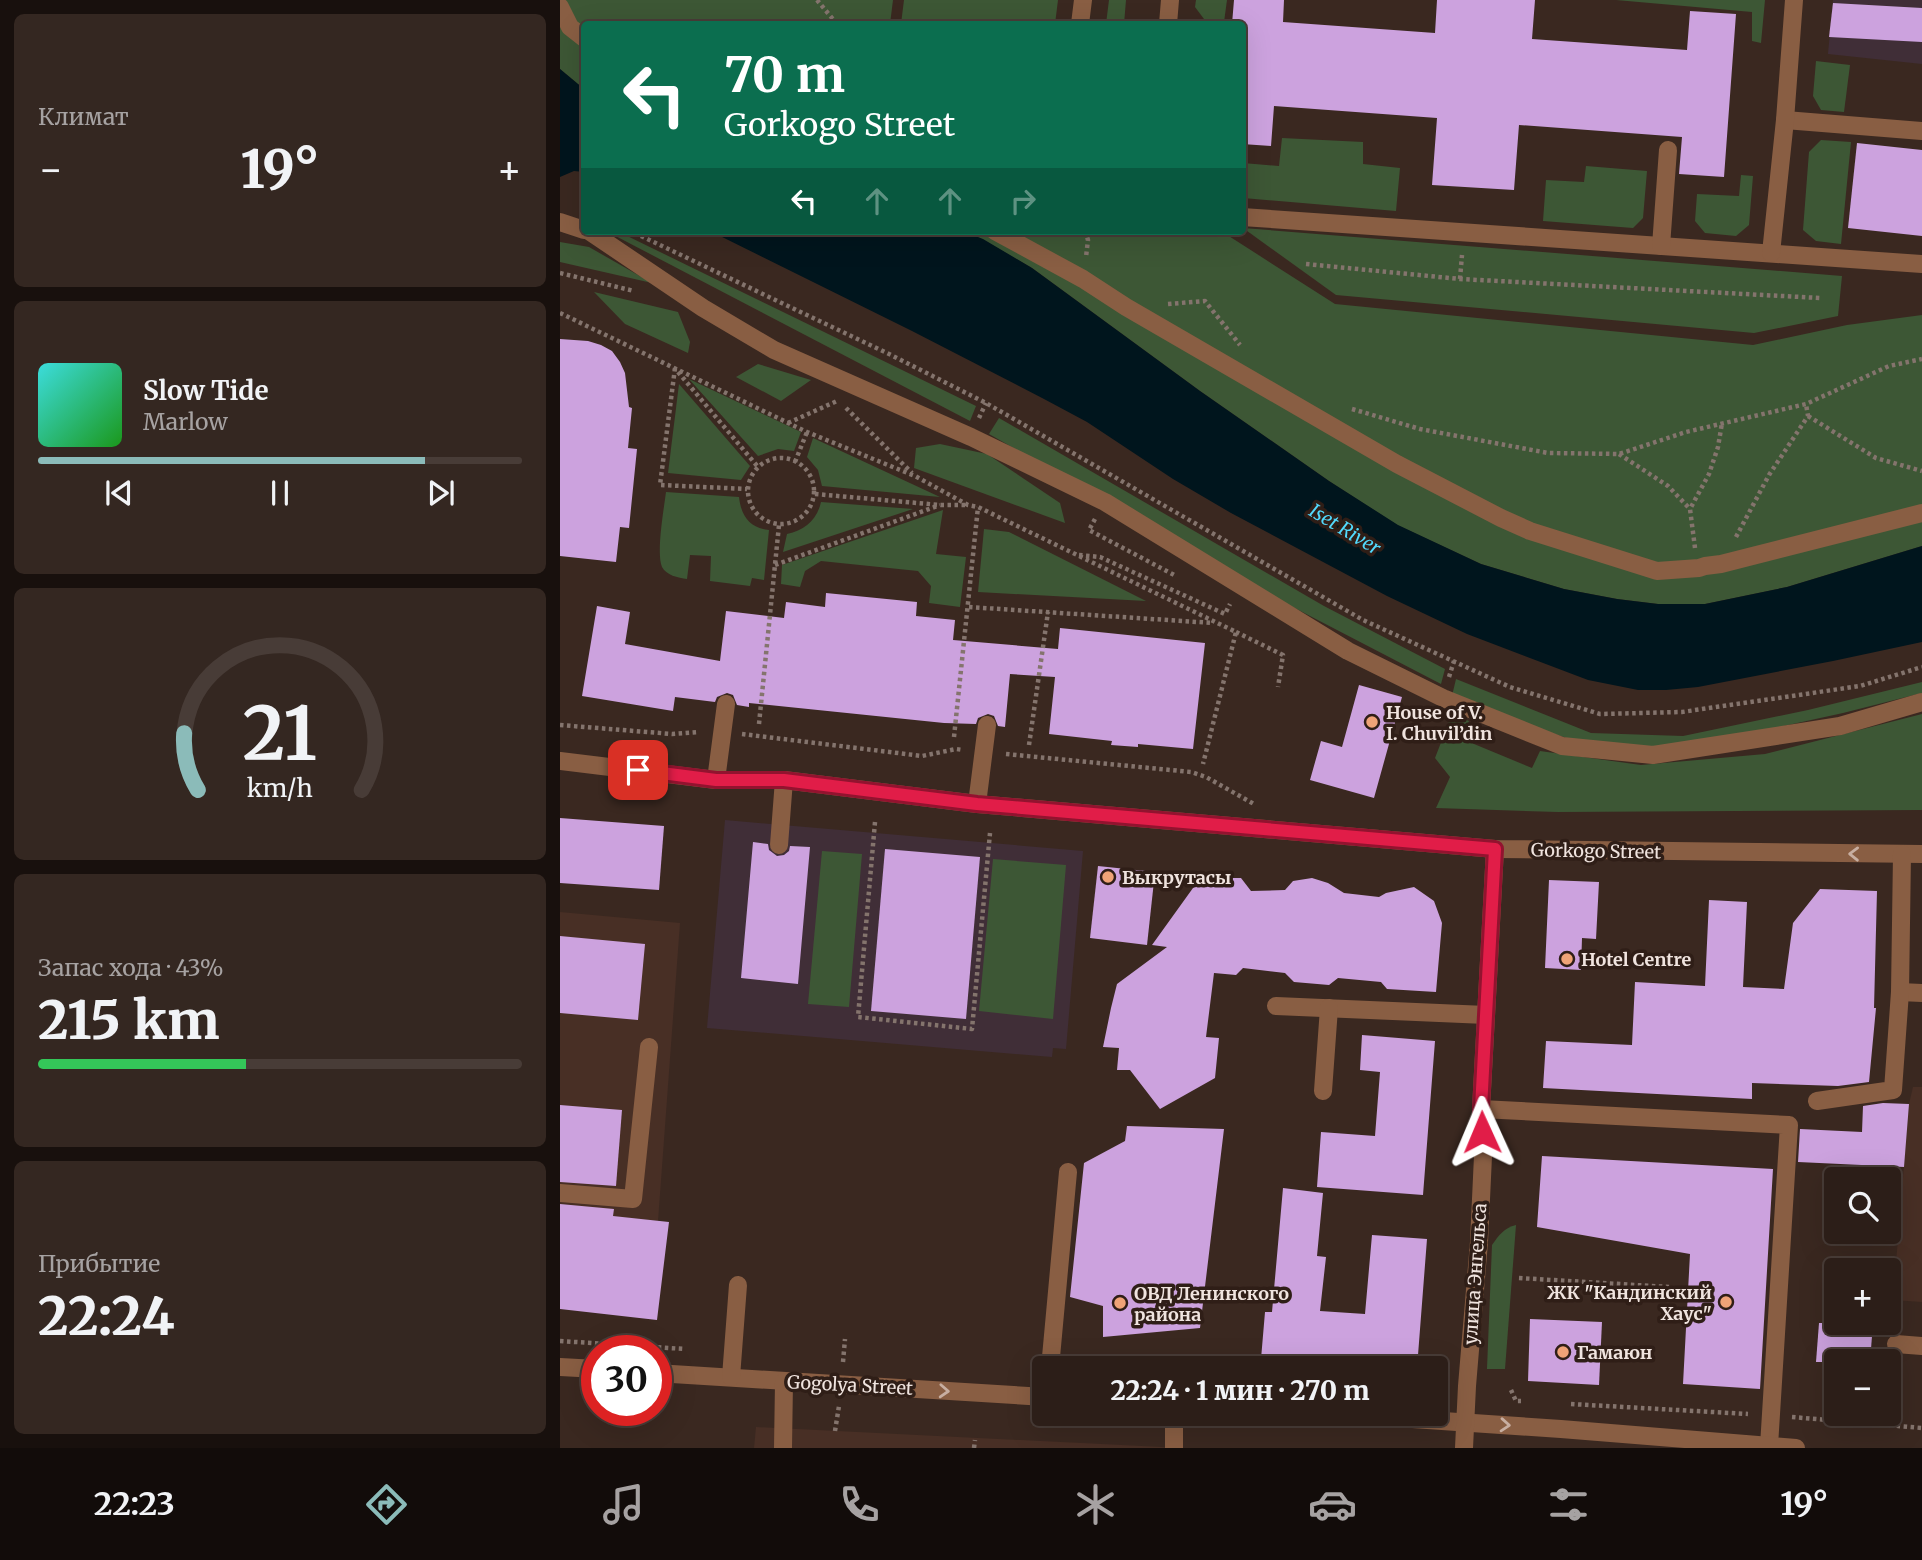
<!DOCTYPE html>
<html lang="ru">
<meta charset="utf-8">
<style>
body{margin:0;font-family:Merriweather,serif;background:#342721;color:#f1f3f6;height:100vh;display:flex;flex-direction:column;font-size:26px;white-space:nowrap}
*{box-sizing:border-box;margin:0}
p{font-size:23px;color:#a6a2a2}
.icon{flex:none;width:38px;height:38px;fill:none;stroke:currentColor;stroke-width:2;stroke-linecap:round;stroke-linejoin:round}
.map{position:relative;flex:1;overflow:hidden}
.drawer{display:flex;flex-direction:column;gap:14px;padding:14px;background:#18100d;width:560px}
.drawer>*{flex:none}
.guide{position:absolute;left:21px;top:21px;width:665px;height:214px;border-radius:7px;box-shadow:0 7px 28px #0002,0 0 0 2px #483c37;background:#0b6e4f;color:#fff;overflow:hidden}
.controls{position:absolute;left:1264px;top:1167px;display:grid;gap:14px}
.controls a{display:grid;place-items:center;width:77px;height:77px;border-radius:7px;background:#2c1e18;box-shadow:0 7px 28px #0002,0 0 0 2px #483c37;font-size:35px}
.speed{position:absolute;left:21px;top:1335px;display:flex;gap:14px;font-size:35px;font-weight:700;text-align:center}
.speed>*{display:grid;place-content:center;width:91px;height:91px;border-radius:50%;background:#2c1e18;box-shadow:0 7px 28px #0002,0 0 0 2px #483c37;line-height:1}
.speed .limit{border:10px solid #d22;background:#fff;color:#111}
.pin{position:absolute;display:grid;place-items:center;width:60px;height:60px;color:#fff;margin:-30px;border-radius:14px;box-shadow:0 4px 10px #0006}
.me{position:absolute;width:77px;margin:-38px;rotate:359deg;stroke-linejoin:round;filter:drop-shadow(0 0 5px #0008)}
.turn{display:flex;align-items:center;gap:24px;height:147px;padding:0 28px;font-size:32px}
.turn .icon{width:91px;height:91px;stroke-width:2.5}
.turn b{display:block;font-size:49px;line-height:60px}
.lanes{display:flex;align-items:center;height:66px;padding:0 28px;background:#0003;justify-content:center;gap:35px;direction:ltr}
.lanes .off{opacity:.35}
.big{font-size:52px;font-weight:800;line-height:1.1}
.drawer .card{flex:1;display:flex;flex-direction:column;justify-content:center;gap:10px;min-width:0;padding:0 24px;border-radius:10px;background:#342721}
.drawer .dial{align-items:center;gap:0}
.dial svg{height:182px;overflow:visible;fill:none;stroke:#483c37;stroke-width:7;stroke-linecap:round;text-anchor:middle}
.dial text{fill:#f1f3f6;stroke:none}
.song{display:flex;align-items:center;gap:21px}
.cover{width:84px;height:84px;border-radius:10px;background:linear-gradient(135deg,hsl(180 70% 55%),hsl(120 70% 35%))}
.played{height:7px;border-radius:4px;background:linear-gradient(90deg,#8bbbb9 80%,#483c37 80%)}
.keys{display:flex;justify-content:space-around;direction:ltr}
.heat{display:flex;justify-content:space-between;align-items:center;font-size:38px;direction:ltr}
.charge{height:10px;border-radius:5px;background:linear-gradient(90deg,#34c759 43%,#483c37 0)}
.trip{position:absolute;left:472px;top:1356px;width:416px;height:70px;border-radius:7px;background:#2c1e18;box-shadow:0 7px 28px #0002,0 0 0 2px #483c37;font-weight:800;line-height:70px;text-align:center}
.menu{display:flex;height:112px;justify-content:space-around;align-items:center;background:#120c0a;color:#a6a2a2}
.menu .icon{width:49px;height:49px}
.menu .active{color:#8bbbb9}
.menu b{font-size:32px;color:#f1f3f6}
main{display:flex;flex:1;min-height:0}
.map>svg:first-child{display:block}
</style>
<main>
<section class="drawer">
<div class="card"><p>Климат</p>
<div class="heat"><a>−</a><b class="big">19°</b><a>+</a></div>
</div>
<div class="card">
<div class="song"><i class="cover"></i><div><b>Slow Tide</b><p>Marlow</p></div></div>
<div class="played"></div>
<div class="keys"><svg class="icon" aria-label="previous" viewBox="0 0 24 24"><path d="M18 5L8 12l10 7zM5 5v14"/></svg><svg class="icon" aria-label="pause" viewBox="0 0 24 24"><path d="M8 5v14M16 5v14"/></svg><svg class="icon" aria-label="next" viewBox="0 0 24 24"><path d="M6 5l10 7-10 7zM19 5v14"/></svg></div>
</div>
<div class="card dial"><svg viewBox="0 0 100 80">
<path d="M14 69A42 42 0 1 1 86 69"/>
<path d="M14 69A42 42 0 0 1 8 44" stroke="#8bbbb9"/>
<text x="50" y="56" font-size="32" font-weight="700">21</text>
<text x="50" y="72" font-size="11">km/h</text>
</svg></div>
<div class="card"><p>Запас хода · 43%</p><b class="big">215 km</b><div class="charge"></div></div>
<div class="card"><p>Прибытие</p><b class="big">22:24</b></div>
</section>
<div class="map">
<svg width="1362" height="1448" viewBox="0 0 1362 1448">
<rect width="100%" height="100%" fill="#3a2820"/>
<!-- commercial -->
<g fill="#402e37">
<path d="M1273,0H1362V64L1268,54Z"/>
<path d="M165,820L523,851L506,1049L493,1048L492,1057L147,1028Z"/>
</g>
<!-- built -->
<g fill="#482f25">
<path d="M0,912L120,923L98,1221L0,1211Z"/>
<path d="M1353,1087H1362V1302L1333,1300L1349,1104Z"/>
<path d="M196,1427L622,1448H194Z"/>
</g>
<!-- green -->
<g fill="#3d5735">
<path d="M0,0H333L330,24H24V89L0,69Z"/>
<path d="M344,0H498L495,24H341Z"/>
<path d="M549,0H566L564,24H546Z"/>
<path d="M636,0H667L664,22L644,19L635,7Z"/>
<path d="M1056,0H1205L1201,43L1192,41V12Z"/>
<path d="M1256,61L1290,65L1284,112L1261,110L1253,96Z"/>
<path d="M722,138L803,142V164L840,168L836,211L683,198V163L719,166Z"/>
<path d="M1261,140L1291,142L1281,244L1256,241L1243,230L1249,152Z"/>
<path d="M1026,166L1087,171L1083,218L1073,228L983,221L986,180L1024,182Z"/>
<path d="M1181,175L1193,176L1189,225L1176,236L1145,233L1135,221L1137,194L1179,196Z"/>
<path d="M683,228L1282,276L1278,316L1194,333L776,295Z"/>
<path d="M46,231H57L416,406L410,421Z"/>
<path d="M403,231H661L775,304L1193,345L1287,325L1362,315V546L1227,587L1145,604H1098L1057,599L1004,589L921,564L837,525L769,481L640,391L472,268L423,240Z"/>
<path d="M0,242L29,247L92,283L0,262Z"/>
<path d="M34,292L118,312L130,342L128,353L65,324Z"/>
<path d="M198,364L251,380L221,401L176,377Z"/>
<path d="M129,379L241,432L234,451L218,449L198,456Z"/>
<path d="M119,384L190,466L181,480L108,473Z"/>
<path d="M439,418L764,606L885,669L881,684L725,603L429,434Z"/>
<path d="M253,438L380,497L262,486L258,470L247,457Z"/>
<path d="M380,444L427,454L500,503L505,523L354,468L356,448Z"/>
<path d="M106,492L179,497C181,515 189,528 209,530L204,580L192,578L190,586L150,581L151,556L130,555L127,579C118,578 106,575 102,567C96,553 104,508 106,492Z"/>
<path d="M261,502L353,509L223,552L227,534C245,530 257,520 261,502Z"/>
<path d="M383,510L376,554L406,557L400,607L369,603L371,586L358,571L261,561L245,571L240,587L221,584L222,565Z"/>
<path d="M424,529L449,532L586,601L418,592Z"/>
<path d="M896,679L1031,733L1123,736L1248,710L1362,682V693L1283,713L1096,754L1022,743L891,700Z"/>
<path d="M892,714L909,721L902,739L972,768L980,751L1081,765L1205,754L1362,714V810L998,812L876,808L890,777L875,758Z"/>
<path d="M262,851L302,854L289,1007L248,1004Z"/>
<path d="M433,859L506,865L493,1019L419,1011Z"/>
<path d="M956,1225L945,1369H927L932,1245C939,1235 944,1228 956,1225Z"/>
</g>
<!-- water -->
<g fill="#00151d">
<path d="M0,69L24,89V172L14,171L0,177Z"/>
<path d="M150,231H403L423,239L472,268L640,391L769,481L838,525L921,564L1004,589L1057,599L1098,604H1145L1227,587L1362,546V642L1273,661L1138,687L1106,690H1078L1028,680L907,634L827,596L671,513L613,479L527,422L484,399L352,331Z"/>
</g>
<!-- building -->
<g fill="#cca2de">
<path d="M674,0H724L723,22L875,33L877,0H975L972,39L1127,50L1130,11L1176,14L1164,177L1119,174L1122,137L959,125L954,190L872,185L877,118L714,106L711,146L682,144V24H672Z"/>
<path d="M1273,3L1362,8V42L1269,37Z"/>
<path d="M1297,143L1362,150V236L1288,228Z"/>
<path d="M0,339L28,341L41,345L52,351L60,362L65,373L69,407L72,408L68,448L77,449L69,528L60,527L56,562L0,556Z"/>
<path d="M266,593L357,602L356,616L395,620L393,640L498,649L500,628L645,643L633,749L578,744V747L551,745L552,741L489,734L495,677L450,674L445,727L438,726L434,716L428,714L418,718L416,724L384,723L189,703V707L177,705L173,695L167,693L157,697L155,702L115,697L113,711L22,696L37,606L70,612L65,644L160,661L166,611L224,618L226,602L265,607Z"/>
<path d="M799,685L842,697L814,798L750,780L761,741L782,747Z"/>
<path d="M0,818L104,826L99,890L0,883Z"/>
<path d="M193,842L208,844L209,850L217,856L224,855L229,851L230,846L250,847L238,984L181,978Z"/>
<path d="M325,849L420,857L406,1019L311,1011Z"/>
<path d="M538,866L595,872L587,945L530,938Z"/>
<path d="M646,878H681L691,891L725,890L733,881L752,878L768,883L784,893L819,897L826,893L854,887L874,901L882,923L876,992L827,989L821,982L778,978L769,985L734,982L725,973L683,968L676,975L654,973L646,1037L659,1038L655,1078L600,1109L570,1070H557L559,1048L543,1047L551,1008L557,984L607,947L592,945L633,888Z"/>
<path d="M989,880L1039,882L1036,939L1022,938L1021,970L985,968Z"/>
<path d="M1260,889L1317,891L1314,1008H1316L1309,1082L1278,1086L1192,1083V1099L983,1088L986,1041L1072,1045L1075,982L1145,986L1149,900L1187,902L1183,987L1224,989L1233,923Z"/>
<path d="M0,936L85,944L78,1020L0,1013Z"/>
<path d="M802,1035L875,1041L863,1195L757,1187L761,1132L815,1136L820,1072L800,1070Z"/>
<path d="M1323,1103L1349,1104L1344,1167L1238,1162L1240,1129L1302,1132L1303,1106Z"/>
<path d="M0,1105L62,1110L56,1186L0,1182Z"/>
<path d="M567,1126L664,1129L640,1328L543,1337V1306L510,1297L524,1163L565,1141Z"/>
<path d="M982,1156L1213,1169L1200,1389L1123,1384L1130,1254L977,1227Z"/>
<path d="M723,1188L763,1193L757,1256L766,1257L760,1311L805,1314L812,1235L867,1239L857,1368H823L701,1359L705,1312H712Z"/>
<path d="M0,1204L54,1209L53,1216L109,1222L97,1320L0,1309Z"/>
<path d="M970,1319L1042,1322L1039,1385L968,1381Z"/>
<path d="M1259,1323H1313L1310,1362H1256Z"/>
</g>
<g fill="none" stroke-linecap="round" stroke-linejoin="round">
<!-- path -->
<g stroke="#84746d" stroke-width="4.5" stroke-dasharray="3.5 3.5" stroke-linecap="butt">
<path d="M257,0L277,24"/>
<path d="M525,231L528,240L526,257"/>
<path d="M81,236L331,355L426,403L803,620L950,687L1040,714L1122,712L1300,686L1362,667"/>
<path d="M746,264L900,279L1260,298"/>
<path d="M0,273L74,291"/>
<path d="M900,279L902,255"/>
<path d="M608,304L645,301L680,345"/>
<path d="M0,313L247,432L355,476L408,505L418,507L676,632L643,764"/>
<path d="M115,368L100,485L187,489"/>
<path d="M118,372L198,467"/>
<path d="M286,408L352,473"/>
<path d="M792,409L860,429L988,453L1059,454L1126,432L1246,404L1329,366L1362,359"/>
<path d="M1248,416L1316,458L1362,471"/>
<path d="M419,418L426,403"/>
<path d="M228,423L277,401"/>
<path d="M1059,454L1108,486L1130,509"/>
<circle cx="221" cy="491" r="33"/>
<path d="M235,462L247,432"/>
<path d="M255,494L380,505H407"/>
<path d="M535,519L529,530L616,576"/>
<path d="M1176,537L1209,475L1248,416L1246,404"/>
<path d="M1135,548L1130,509L1149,474L1158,447L1162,423"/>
<path d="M519,555L540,557L665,614L670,604"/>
<path d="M215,565L380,505"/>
<path d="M409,607L653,623"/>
<path d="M676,632L723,655L718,687"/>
<path d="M889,677L894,661"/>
<path d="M199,724L219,525"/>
<path d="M0,725L112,734L139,732"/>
<path d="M182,734L362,756L396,749L403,750"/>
<path d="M394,737L418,507"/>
<path d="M469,745L488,612"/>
<path d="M446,754L631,772L646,777L694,804"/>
<path d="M315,822L298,1017L412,1029L430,833"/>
<path d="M959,1278L1109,1287"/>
<path d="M0,1341L125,1349"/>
<path d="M283,1362L285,1339"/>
<path d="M951,1390L956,1401H961"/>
<path d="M1011,1404L1188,1414"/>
<path d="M1232,1417L1362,1428"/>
<path d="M275,1431L279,1406"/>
<path d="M414,1448L415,1440"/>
</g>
<!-- minor -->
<g stroke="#895e43" stroke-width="18">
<path d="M0,7L10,27L24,38"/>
<path d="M520,24L523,0"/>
<path d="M608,24L610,0"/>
<path d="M1225,120L1362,131"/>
<path d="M682,217L1362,264"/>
<path d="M0,222L24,230"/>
<path d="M29,231L143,308L214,350L411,437L545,502L788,651L883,698L1002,746L1093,755L1280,726L1362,702"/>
<path d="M435,231L523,279L566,307L837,464L941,518L970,531L1097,571L1139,568L1145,566L1161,564L1362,513"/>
<path d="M1101,246L1108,150"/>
<path d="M1211,253L1225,120L1234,0"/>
<path d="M0,761L156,780H224L417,804L935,849L1362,854"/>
<path d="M156,780L166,704"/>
<path d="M417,804L427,725"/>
<path d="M219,845L224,780"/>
<path d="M1340,992L1362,993"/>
<path d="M716,1006L926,1015"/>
<path d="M763,1091L769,1008"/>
<path d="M1257,1101L1333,1090L1340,992L1342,854"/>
<path d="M921,1109L1229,1125L1209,1446"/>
<path d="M0,1193L73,1199L89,1047"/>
<path d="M1336,1344L1362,1346"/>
<path d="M0,1367L37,1369"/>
<path d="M490,1368L508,1172"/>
<path d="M96,1373L485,1397"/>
<path d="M171,1377L178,1285"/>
<path d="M779,1414L1001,1429L1236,1448"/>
<path d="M223,1448L224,1382"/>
<path d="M614,1448V1414"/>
<path d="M904,1448L907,1386L919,1242L923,1156L921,1109L935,849"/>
</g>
</g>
<!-- one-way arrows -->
<defs><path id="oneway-chevron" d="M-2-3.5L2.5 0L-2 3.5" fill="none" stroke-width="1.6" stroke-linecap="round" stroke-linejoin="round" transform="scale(1.75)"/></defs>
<g stroke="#c7aea1">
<use href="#oneway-chevron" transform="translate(1294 854) rotate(-179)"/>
<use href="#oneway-chevron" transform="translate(384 1391) rotate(3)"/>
<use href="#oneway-chevron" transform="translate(945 1425) rotate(4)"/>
</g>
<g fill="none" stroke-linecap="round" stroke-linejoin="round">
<defs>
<path id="route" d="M78,770L156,780H224L417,804L935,849L921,1108L922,1132"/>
</defs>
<!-- route casing -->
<use href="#route" stroke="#92132f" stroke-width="18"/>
<!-- route -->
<use href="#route" stroke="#e11d48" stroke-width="12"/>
</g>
<!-- markers -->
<g fill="#efa377" stroke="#2f1e17" stroke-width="2.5">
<circle cx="812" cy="722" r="7"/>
<circle cx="548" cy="877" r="7"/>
<circle cx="1007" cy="959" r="7"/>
<circle cx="1166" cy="1302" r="7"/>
<circle cx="560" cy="1303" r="7"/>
<circle cx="1003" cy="1352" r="7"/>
</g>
<g text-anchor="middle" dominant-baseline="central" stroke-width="7" stroke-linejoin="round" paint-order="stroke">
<!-- poi labels -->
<g font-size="18" font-weight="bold" fill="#f0e4df" stroke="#2f1e17" text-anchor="start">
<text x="826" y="712">House of V.<tspan x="826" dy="21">I. Chuvil’din</tspan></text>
<text x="562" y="877">Выкрутасы</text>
<text x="1021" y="959">Hotel Centre</text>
<text x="1152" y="1292" text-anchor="end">ЖК "Кандинский<tspan x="1152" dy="21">Хаус"</tspan></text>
<text x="574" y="1293">ОВД Ленинского<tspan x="574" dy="21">района</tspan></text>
<text x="1017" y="1352">Гамаюн</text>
</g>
<!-- street labels -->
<g font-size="18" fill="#f0e4df" stroke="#2f1e17">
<text transform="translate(1036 851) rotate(1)">Gorkogo Street</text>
<text transform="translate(915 1274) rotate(-86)">улица Энгельса</text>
<text transform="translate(290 1385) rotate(3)">Gogolya Street</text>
</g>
<!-- water labels -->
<g font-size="19" font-style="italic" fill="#52d9fc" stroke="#2f1e17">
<text transform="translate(785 529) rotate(31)">Iset River</text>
</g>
</g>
</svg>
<div class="controls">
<a><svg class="icon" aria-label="search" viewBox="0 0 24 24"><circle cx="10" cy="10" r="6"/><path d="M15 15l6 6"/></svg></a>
<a>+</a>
<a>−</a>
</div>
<div class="speed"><div class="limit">30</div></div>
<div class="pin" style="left:78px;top:770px;background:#d93025"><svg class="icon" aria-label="arrive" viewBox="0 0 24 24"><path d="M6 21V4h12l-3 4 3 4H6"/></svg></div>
<svg class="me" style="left:922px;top:1132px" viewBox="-20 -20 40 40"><path d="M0-17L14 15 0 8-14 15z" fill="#e11d48" stroke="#fff" stroke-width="4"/></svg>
<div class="trip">22:24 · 1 мин · 270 m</div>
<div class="guide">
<div class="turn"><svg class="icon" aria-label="left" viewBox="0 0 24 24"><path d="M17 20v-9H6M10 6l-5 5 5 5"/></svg><div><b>70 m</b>Gorkogo Street</div></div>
<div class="lanes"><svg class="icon" aria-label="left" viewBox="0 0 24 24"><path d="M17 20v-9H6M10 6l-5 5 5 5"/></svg><svg class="icon off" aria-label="ahead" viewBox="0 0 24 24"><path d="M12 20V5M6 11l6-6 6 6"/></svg><svg class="icon off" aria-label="ahead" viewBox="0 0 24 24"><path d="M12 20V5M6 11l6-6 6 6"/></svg><svg class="icon off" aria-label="right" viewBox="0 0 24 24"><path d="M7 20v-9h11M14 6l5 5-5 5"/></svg></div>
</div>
</div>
</main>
<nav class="menu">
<b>22:23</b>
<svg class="icon active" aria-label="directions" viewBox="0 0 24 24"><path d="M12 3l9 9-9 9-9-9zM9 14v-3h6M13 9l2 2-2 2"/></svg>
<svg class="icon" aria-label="music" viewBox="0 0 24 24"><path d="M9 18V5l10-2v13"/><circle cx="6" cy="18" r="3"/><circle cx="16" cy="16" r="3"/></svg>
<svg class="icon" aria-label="phone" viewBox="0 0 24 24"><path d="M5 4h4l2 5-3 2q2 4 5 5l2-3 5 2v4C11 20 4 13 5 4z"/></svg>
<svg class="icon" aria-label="climate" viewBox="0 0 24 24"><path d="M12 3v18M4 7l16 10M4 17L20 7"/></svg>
<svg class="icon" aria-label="car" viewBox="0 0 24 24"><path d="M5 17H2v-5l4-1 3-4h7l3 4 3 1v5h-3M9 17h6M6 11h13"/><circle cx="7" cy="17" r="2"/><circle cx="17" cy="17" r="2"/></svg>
<svg class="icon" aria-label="filters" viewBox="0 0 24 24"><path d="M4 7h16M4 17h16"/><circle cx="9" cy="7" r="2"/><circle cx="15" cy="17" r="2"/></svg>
<b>19°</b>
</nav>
